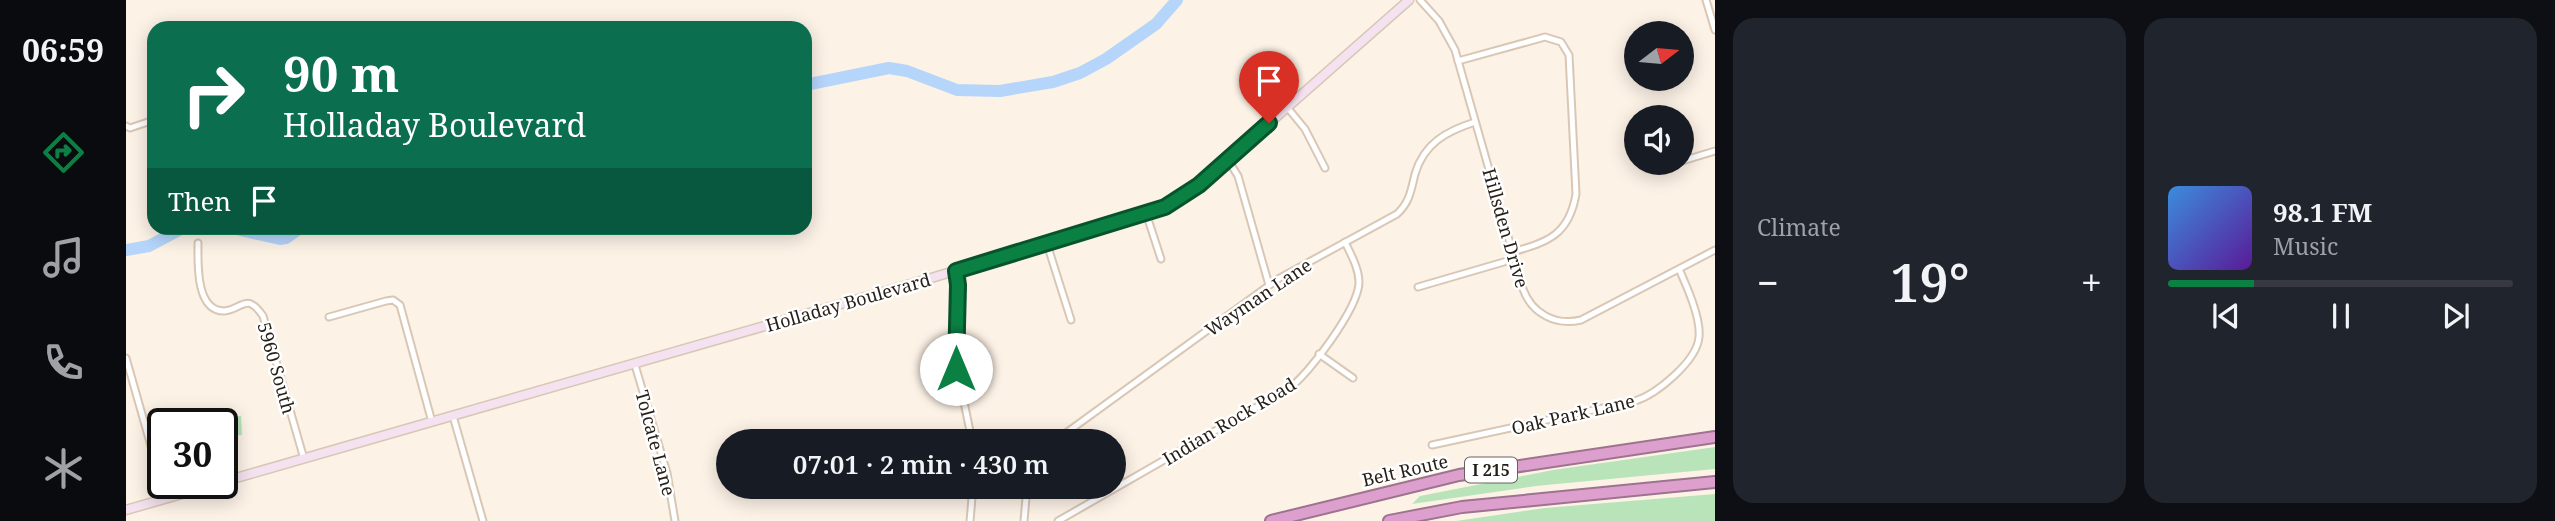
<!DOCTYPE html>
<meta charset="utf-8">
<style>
body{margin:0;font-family:"Noto Serif",serif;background:#20242c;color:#f1f3f6;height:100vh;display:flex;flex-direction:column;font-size:26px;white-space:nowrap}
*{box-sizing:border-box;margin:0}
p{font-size:23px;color:#9ea1a6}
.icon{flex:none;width:38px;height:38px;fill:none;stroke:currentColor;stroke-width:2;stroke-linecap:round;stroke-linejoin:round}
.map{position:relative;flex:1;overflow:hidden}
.details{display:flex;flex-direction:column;gap:18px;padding:18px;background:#0d0f14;width:840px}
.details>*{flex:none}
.hud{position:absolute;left:21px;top:21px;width:665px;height:214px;border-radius:21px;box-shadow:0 4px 18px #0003;background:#0b6e4f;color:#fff;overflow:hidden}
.needle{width:46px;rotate:74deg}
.tools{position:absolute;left:1498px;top:21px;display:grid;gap:14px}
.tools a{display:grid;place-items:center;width:70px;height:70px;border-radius:50%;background:#171b24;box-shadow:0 4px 18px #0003;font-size:35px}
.speed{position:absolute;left:21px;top:408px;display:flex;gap:14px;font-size:35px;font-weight:700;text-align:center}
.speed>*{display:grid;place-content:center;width:91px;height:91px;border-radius:50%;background:#171b24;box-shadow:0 4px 18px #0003;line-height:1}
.speed .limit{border:4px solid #111;border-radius:10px;background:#fff;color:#111}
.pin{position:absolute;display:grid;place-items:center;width:60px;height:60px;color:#fff;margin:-72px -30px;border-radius:50% 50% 50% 0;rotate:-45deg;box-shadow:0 0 7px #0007}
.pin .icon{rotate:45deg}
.me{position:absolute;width:77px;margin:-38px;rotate:0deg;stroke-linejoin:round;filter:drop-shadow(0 0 5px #0008)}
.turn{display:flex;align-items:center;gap:24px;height:147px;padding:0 21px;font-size:32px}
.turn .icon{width:91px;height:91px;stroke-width:2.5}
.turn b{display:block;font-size:49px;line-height:60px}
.then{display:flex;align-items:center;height:66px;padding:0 21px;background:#0003;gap:14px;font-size:26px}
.big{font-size:52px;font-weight:600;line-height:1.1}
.details .widget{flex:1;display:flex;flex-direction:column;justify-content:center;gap:10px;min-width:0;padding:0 24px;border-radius:21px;background:#20242c}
.song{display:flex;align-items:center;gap:21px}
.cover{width:84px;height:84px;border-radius:10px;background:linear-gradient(135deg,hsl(210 70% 55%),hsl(270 70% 35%))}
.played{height:7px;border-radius:4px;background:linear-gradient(90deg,#0b8043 25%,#363941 25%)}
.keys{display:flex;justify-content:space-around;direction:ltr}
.heat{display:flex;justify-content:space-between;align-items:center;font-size:38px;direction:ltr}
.details .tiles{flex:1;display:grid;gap:18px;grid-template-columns:repeat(2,1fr)}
.trip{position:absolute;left:590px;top:429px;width:410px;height:70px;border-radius:35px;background:#171b24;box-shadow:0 4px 18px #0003;font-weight:600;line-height:70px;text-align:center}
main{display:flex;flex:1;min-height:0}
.dock{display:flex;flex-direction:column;width:126px;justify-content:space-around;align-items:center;background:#090b0e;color:#9ea1a6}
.dock .icon{width:49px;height:49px}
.dock .selected{color:#0b8043}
.dock b{font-size:32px;color:#f1f3f6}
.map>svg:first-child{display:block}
</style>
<main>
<nav class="dock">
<b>06:59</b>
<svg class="icon selected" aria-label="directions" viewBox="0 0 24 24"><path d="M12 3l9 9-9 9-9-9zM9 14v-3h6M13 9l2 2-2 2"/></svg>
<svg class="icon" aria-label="music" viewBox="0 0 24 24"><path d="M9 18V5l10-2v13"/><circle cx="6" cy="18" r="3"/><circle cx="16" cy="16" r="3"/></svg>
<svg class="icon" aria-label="phone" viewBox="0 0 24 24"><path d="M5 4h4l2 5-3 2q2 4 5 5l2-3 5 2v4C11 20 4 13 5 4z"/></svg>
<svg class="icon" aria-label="climate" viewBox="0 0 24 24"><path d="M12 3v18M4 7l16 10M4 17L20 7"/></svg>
</nav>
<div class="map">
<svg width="1589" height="521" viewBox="0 0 1589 521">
<rect width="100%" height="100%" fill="#fdf2e6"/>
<!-- green -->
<g fill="#b9e4ba">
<path d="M115,416L116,435L96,436V424L80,423V417Z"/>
<path d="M1589,447V469L1410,486L1286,504L1294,496L1427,470Z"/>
<path d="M1589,494V521H1330L1419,508Z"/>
</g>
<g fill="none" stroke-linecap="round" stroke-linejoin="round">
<!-- river -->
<g stroke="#b6d5fb" stroke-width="12">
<path d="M679,85L763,68L781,71L831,90L874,91L927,82L954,73L980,59L1030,24L1051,0"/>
<path d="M106,228L154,239L160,238L174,228"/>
<path d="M0,250L23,246L57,228"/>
</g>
<defs>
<g id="minor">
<path d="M1294,0L1313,21L1329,50L1397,289C1406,314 1430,326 1455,320L1589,250"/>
<path d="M1580,0L1589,30"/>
<path d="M1332,61L1419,37L1435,42L1443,55L1450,194C1443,235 1422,242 1386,252"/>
<path d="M1161,107L1179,129L1199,168"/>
<path d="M0,126L4,128L28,120"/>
<path d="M1102,160L1112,176L1143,285"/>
<path d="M1556,161L1589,151"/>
<path d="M1544,165L1551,163"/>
<path d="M1020,213L1035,259"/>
<path d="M72,243C72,261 69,311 98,311C116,310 120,291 137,316L178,459"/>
<path d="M921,244L945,320"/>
<path d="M830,271L832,285L830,363L846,441"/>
<path d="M1292,287L1388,259"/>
<path d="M203,317L260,301L267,300L274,305L306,422"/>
<path d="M1193,354L1227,378"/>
<path d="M0,358L27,453L37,479"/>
<path d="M509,365L541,473L549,521"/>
<path d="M327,416L357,521"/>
<path d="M929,441L1152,279L1271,214C1284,202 1285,190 1289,174C1298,143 1321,131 1349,122"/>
<path d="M1306,445L1509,401C1531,394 1571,361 1573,337C1575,318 1561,287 1553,269"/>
<path d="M38,483L44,497"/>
<path d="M844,521L847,486"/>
<path d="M898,521L901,486"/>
<path d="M932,521L1162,389C1183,375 1232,308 1233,283C1233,268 1225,255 1219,242"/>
</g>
<g id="secondary">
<path d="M96,482L802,279L1039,207L1073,185L1283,0"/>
<path d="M0,510L94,483"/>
</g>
<g id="motorway">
<path d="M1145,521L1333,475L1589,437"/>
<path d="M1263,521L1336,507L1589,482"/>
</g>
</defs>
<!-- minor casing -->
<use href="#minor" stroke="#d9c7b5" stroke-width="9"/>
<!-- secondary casing -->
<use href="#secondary" stroke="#d9c7b5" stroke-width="11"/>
<!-- motorway casing -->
<use href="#motorway" stroke="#9d738e" stroke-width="14"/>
<!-- minor -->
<use href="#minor" stroke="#fff" stroke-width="5"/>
<!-- secondary -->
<use href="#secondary" stroke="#f5e2f0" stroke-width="8"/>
<!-- motorway -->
<use href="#motorway" stroke="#dda0ce" stroke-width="10"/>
</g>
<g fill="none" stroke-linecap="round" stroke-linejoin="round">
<defs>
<path id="route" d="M830,369L832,285L830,271L1039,207L1073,185L1143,123"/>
</defs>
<!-- route casing -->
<use href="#route" stroke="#07532c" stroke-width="18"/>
<!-- route -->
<use href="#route" stroke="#0b8043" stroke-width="12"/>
</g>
<g text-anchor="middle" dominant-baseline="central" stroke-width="5" stroke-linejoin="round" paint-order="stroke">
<!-- shield labels -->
<rect fill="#fff" stroke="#66625d" stroke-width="2" x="1339" y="457.5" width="52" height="25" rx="5"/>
<g font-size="16" font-weight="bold" fill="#251f18">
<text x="1365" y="470">I 215</text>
</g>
<!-- street labels -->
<g font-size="18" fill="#251f18" stroke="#fff">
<text transform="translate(1380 228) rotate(74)">Hillsden Drive</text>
<text transform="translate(1132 297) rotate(-34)">Wayman Lane</text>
<text transform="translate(722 302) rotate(-16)">Holladay Boulevard</text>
<text transform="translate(151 368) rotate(74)">5960 South</text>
<text transform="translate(1447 414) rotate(-13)">Oak Park Lane</text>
<text transform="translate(1103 421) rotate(-31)">Indian Rock Road</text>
<text transform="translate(530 443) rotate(75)">Tolcate Lane</text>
<text transform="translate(1279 470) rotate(-13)">Belt Route</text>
</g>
</g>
</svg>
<div class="tools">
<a><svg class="needle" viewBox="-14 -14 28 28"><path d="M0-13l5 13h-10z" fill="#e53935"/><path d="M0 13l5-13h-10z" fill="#9ea1a6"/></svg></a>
<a><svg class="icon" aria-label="sound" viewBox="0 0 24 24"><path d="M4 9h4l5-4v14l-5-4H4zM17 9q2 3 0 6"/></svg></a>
</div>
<div class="speed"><div class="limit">30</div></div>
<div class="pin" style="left:1143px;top:123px;background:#d93025"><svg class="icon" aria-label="arrive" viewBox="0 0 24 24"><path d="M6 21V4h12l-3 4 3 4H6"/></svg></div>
<svg class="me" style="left:830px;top:369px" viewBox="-20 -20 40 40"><circle r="19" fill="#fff"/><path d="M0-13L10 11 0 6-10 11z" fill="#0b8043"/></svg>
<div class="trip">07:01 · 2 min · 430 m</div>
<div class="hud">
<div class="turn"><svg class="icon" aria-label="right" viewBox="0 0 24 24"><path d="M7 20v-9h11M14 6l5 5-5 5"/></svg><div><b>90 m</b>Holladay Boulevard</div></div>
<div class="then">Then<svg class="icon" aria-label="arrive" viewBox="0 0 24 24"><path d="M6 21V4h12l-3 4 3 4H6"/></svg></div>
</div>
</div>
<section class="details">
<div class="tiles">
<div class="widget"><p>Climate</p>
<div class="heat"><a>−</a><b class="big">19°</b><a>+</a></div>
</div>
<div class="widget">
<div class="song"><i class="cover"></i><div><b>98.1 FM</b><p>Music</p></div></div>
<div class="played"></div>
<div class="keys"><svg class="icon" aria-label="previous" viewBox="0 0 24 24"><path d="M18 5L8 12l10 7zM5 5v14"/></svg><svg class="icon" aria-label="pause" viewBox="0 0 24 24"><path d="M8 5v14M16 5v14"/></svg><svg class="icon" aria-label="next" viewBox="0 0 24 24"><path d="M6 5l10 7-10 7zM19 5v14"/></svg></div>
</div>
</div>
</section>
</main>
